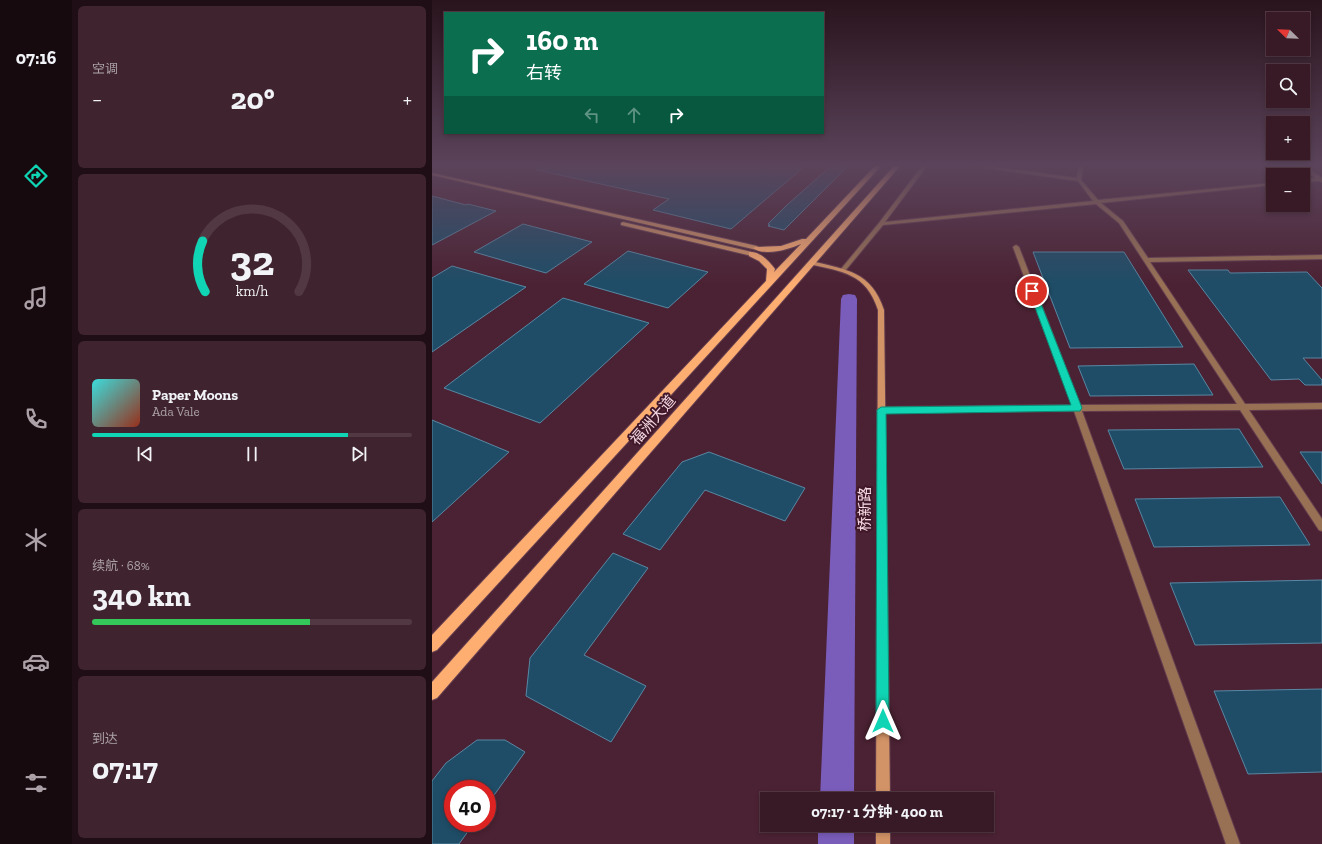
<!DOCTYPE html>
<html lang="zh">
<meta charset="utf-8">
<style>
body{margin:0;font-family:"Zilla Slab","Noto Sans SC",serif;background:#3f232e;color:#f1f3f6;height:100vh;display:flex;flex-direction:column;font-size:15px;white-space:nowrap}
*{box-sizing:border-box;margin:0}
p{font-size:13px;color:#aba1a7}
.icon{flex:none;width:22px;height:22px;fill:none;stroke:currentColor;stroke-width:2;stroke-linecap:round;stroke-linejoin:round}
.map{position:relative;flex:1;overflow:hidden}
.side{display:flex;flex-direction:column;gap:6px;padding:6px;background:#1f0e15;width:360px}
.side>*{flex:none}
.guide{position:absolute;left:12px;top:12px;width:380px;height:122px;border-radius:0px;box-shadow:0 2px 6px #0003,0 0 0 1px #523843;background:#0b6e4f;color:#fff;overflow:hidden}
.needle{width:26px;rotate:293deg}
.fabs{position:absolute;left:834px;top:12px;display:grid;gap:8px}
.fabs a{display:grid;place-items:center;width:44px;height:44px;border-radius:0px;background:#381a26;box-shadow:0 2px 6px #0003,0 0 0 1px #523843;font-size:20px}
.speed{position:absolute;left:12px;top:780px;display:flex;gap:8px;font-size:20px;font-weight:700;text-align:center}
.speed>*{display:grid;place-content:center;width:52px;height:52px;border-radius:50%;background:#381a26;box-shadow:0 2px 6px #0003,0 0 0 1px #523843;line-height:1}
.speed .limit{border:6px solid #d22;background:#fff;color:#111}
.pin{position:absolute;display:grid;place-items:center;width:34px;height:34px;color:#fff;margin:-17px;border:2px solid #fff;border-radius:50%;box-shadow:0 1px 4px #0007}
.me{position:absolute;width:44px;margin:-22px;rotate:0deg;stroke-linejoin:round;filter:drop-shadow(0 0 3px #0008)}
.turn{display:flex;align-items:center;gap:14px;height:84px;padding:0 16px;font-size:18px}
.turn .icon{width:52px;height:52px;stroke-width:2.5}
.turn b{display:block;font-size:28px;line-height:34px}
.lanes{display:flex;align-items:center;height:38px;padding:0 16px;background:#0003;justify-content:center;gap:20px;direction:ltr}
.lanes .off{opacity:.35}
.big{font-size:30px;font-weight:700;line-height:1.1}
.side .tile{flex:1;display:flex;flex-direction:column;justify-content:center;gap:6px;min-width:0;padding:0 14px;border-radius:6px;background:#3f232e}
.side .dial{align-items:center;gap:0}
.dial svg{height:104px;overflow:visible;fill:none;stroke:#523843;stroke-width:7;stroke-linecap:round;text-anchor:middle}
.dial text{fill:#f1f3f6;stroke:none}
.song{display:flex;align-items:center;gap:12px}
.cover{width:48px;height:48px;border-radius:6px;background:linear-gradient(135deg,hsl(180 70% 55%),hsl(10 70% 35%))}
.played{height:4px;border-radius:2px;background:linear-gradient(90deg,#10d5b4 80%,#523843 80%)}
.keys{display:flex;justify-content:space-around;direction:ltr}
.heat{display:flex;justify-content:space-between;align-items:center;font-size:22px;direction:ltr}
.charge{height:6px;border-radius:3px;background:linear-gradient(90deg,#34c759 68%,#523843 0)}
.trip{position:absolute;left:328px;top:792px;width:234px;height:40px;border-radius:0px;background:#381a26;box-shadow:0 2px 6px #0003,0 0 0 1px #523843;font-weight:700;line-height:40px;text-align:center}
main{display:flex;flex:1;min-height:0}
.tab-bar{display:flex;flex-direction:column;width:72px;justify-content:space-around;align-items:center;background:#160a0f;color:#aba1a7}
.tab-bar .icon{width:28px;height:28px}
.tab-bar .current{color:#10d5b4}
.tab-bar b{font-size:18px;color:#f1f3f6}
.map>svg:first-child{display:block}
</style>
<main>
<nav class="tab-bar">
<b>07:16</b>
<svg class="icon current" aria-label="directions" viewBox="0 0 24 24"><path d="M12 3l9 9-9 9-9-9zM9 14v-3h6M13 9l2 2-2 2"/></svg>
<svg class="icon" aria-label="music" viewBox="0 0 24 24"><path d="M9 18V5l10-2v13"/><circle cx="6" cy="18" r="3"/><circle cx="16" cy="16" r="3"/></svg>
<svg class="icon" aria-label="phone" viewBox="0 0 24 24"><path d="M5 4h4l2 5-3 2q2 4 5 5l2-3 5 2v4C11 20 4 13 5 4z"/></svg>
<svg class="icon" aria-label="climate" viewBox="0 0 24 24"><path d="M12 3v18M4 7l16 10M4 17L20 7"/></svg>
<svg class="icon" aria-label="car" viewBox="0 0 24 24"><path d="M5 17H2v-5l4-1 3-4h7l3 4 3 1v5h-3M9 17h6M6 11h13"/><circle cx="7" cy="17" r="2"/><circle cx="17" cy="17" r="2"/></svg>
<svg class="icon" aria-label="filters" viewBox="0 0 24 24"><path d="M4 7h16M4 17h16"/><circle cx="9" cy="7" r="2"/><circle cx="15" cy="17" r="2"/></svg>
</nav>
<section class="side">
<div class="tile"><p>空调</p>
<div class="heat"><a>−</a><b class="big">20°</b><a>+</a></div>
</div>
<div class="tile dial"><svg viewBox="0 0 100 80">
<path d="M14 69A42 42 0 1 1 86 69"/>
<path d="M14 69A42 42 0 0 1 12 30" stroke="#10d5b4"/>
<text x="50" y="56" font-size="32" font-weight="700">32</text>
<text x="50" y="72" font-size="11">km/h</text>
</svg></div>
<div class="tile">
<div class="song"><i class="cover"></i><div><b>Paper Moons</b><p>Ada Vale</p></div></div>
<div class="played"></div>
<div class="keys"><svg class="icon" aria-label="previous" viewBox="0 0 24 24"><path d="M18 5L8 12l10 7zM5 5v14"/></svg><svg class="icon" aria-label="pause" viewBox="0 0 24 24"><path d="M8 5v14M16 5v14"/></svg><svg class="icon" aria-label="next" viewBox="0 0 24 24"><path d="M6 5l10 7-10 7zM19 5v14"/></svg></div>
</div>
<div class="tile"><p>续航 · 68%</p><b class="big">340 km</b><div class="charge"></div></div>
<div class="tile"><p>到达</p><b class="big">07:17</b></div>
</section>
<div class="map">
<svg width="890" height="844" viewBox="0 0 890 844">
<rect width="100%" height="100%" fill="#4b2233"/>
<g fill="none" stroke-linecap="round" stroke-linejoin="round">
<!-- river -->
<g fill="#7a5cba" fill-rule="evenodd">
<path d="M417,294L423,295L425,299L422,799H388L409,299L411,295Z"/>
<rect x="386" y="825" width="36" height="19"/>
</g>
</g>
<!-- building -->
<g fill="#1f4d67" stroke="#5987a3">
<path d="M105,166H373L299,229L221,210L237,199L105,170Z"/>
<path d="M399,166H416L352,230L336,226L338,225L336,224L355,205Z"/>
<path d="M0,196L34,205L36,204L64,211L0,245Z"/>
<path d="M91,224L160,242L114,273L42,252Z"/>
<path d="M196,251L276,272L236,308L152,284Z"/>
<path d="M601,252H692L751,347L638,348Z"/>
<path d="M20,266L94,287L0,352V278Z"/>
<path d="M756,270H796L798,273L875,272L890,288V358H871L890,380V385H873L867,379L839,380Z"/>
<path d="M131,298L217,323L108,423L12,388Z"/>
<path d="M762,364L781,395L658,396L646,366Z"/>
<path d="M0,420L77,452L0,522Z"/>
<path d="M807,429L831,467L692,469L676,430Z"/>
<path d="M277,452L373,488L353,521L273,490L228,550L191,534L250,462Z"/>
<path d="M868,452H890V484Z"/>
<path d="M848,497L878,545L722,547L703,499Z"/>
<path d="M181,553L216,568L152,655L214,686L179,742L94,696L98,658Z"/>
<path d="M890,580V643L763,645L738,583Z"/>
<path d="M890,689V772L816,774L782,691Z"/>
<path d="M45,740H73L93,752L55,805V789H21V823H42L27,844H0V781L14,763Z"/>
</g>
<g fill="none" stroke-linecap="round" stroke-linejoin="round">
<defs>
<g id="street">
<path d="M490,166H495L453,222L661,201L646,181L541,166H555L645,178L647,166H651L649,180L666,200L841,183V185L669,203L691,221L716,258L890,255V259L718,262L813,404L890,403V409L817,410L890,519V531L887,530L808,410L650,411L808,844H794L642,411L449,413L445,410L449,407L640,405L581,247L584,245L587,247L648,405L805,404L687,223L664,204L451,225L413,271H409V269L447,223Z"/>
<path d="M867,166H872L890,178V182L887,181L871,182V180L883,178Z"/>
</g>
<g id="secondary">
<path d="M0,173L325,246L328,248L325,250L0,175Z"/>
<path d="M191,222L320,252L323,254L320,256L189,225V223Z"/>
<path d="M379,261C415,270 439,271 452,310L458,799H444L446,310C434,273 411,272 377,264V262Z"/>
<rect x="444" y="825" width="14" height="19"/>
</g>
<g id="primary">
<path d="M443,166H449L5,650L0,652V635L334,281L335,269L327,261L317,256V252C328,251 337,261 343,269L342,272L369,244C357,249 333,257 321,248L323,247L349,246L370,239H374Z"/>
<path d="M462,166H468L5,698L0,700V682Z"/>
</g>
</defs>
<!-- street casing -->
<use href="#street" stroke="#663f4f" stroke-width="2"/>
<!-- secondary casing -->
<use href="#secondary" stroke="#663f4f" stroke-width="2"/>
<!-- primary casing -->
<use href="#primary" stroke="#663f4f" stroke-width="2"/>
<!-- street -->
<use href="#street" fill="#987155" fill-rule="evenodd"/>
<!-- secondary -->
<use href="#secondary" fill="#d29366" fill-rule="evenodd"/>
<!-- primary -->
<use href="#primary" fill="#ffae72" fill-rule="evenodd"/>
</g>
<!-- sky -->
<linearGradient id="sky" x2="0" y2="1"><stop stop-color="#29131c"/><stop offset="0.58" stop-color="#5b445b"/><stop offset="1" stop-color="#5b445b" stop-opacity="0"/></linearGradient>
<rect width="890" height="284" fill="url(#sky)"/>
<!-- route -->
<path fill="#10d5b4" stroke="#0a8a75" d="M598,289H600L604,291L650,408L648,411L454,414L457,721L455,726L451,728L446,726L444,721L445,410L449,407L639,405L597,291Z"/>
<g text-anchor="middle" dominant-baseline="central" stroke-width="4" stroke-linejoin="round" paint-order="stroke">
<!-- street labels -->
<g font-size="15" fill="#f5d9e2" stroke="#401829">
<text transform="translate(221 420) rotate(-49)">福洲大道</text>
<text transform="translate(433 509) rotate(-90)">桥新路</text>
</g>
</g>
</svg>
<div class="fabs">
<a><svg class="needle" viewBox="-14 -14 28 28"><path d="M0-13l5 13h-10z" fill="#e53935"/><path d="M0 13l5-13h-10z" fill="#aba1a7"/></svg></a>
<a><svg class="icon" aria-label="search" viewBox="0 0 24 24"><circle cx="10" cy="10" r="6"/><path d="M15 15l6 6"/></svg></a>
<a>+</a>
<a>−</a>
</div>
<div class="speed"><div class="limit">40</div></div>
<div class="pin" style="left:600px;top:291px;background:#d93025"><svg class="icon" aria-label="arrive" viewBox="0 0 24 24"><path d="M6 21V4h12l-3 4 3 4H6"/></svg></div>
<svg class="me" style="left:451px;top:721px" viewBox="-20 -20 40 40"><path d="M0-17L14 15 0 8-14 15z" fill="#10d5b4" stroke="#fff" stroke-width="4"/></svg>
<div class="trip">07:17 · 1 分钟 · 400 m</div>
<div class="guide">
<div class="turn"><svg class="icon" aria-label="right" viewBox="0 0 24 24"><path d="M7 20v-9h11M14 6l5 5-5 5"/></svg><div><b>160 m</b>右转</div></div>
<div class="lanes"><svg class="icon off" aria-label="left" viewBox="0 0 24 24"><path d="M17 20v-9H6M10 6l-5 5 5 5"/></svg><svg class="icon off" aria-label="ahead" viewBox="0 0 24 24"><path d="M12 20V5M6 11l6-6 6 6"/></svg><svg class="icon" aria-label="right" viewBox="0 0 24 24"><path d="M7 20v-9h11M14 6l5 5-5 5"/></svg></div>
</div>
</div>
</main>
